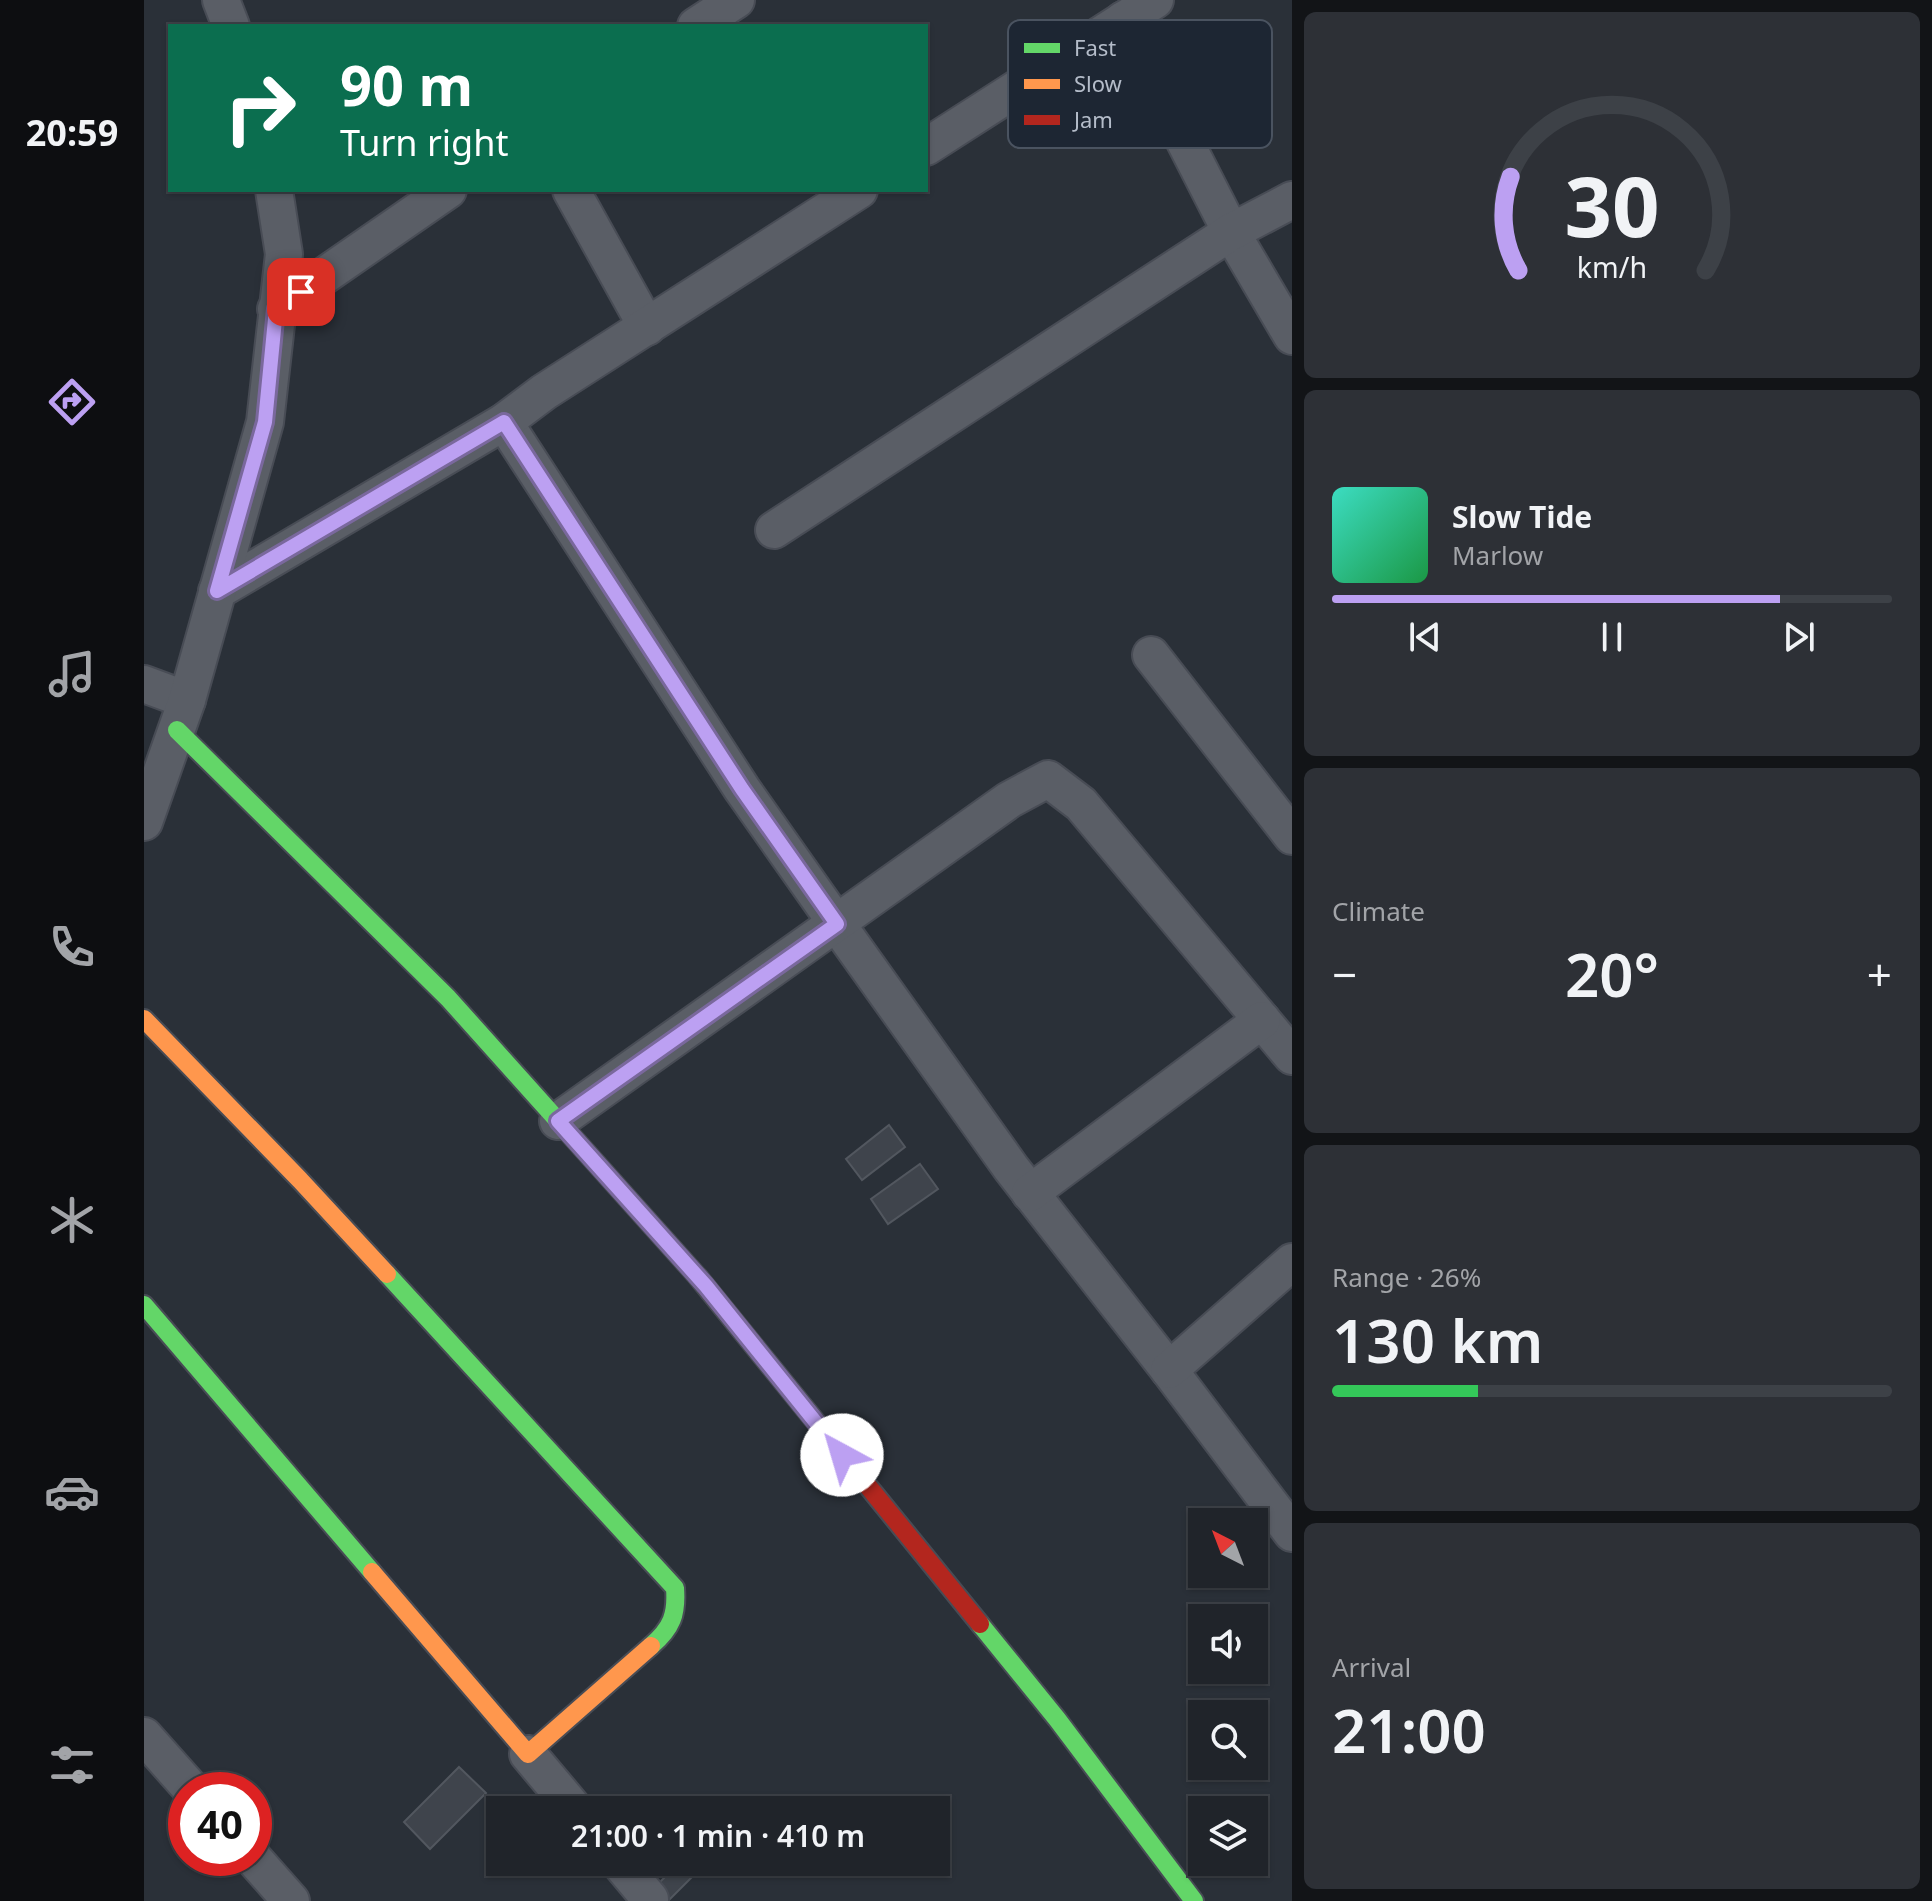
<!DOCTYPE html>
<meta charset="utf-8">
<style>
body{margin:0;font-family:"Noto Sans",sans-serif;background:#2d3036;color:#f1f3f6;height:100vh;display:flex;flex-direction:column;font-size:30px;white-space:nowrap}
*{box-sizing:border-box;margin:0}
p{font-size:26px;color:#a2a4a8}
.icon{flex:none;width:44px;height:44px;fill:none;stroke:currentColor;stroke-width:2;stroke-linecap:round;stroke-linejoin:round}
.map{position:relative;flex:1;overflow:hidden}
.drawer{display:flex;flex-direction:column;gap:12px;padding:12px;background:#121417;width:640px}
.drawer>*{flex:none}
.hud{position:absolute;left:24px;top:24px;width:760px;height:168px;border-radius:0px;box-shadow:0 2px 6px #0004,0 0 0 2px #3d4147;background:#0b6e4f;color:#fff;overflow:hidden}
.needle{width:52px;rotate:318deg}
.fabs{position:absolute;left:1044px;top:1508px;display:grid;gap:16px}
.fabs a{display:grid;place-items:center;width:80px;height:80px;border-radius:0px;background:#20242a;box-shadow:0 2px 6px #0004,0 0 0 2px #3d4147;font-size:40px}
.speed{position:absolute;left:24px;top:1772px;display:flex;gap:16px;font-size:40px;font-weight:700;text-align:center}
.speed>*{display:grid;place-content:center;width:104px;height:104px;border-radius:50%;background:#20242a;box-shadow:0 2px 6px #0004,0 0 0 2px #3d4147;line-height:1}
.speed .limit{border:12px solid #d22;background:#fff;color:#111}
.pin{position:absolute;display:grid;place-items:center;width:68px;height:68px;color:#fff;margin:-34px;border-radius:16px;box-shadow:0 4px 12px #0006}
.me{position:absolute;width:88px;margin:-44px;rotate:321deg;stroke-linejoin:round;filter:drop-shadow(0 0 6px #0008)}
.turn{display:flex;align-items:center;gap:28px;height:168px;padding:0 40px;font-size:36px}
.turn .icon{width:104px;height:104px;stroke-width:2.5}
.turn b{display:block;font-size:56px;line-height:68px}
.big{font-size:60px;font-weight:600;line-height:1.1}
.drawer .widget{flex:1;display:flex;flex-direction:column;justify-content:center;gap:12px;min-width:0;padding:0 28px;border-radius:12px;background:#2d3036}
.drawer .dial{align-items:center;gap:0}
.dial svg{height:208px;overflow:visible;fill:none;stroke:#3d4147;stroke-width:7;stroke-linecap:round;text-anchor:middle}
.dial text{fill:#f1f3f6;stroke:none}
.song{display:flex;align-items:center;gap:24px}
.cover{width:96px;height:96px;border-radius:12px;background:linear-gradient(135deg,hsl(170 70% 55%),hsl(140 70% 35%))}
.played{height:8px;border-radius:4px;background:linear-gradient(90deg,#bca0f2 80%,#3d4147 80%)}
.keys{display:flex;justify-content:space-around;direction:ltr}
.heat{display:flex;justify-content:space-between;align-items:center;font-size:44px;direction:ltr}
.charge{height:12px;border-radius:6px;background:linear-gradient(90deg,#34c759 26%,#3d4147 0)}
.trip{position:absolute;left:342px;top:1796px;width:464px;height:80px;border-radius:0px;background:#20242a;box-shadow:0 2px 6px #0004,0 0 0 2px #3d4147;font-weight:600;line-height:80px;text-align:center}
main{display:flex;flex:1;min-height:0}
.tabs{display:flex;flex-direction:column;width:144px;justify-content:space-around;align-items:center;background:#0d0e11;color:#a2a4a8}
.tabs .icon{width:56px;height:56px}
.tabs .active{color:#bca0f2}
.tabs b{font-size:36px;color:#f1f3f6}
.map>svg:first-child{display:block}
</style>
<main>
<nav class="tabs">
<b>20:59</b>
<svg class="icon active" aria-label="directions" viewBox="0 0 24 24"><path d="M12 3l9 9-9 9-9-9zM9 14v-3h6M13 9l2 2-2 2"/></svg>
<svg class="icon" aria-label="music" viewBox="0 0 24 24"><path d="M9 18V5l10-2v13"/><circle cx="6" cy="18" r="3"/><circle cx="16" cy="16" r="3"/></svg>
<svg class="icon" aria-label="phone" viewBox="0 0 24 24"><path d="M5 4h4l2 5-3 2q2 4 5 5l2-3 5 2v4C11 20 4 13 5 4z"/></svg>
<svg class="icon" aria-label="climate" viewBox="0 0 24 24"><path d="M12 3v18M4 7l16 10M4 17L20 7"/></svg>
<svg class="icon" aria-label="car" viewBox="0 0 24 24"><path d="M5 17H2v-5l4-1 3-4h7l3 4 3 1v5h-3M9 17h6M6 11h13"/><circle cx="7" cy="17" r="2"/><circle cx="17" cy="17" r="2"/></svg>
<svg class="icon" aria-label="filters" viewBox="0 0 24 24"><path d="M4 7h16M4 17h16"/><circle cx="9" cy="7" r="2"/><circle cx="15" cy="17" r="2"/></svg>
</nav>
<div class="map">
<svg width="1148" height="1901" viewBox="0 0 1148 1901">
<rect width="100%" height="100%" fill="#2a3038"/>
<!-- building -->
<g fill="#3f444c" stroke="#52575f" stroke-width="2">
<path d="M745,1125L761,1147L718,1180L702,1159Z"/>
<path d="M776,1164L794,1189L744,1224L727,1199Z"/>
<path d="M315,1767L342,1793L286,1849L260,1822Z"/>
<path d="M528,1862H557L560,1865L524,1901H519L508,1890L532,1866Z"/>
</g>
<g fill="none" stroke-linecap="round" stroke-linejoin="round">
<defs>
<g id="street">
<path d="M77,0L87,26"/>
<path d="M979,20L1087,232L1148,336"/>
<path d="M552,26L592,0"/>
<path d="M782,147L1011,0"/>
<path d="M427,190L503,327"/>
<path d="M132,309L304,190"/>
<path d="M360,422L598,789L693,924L867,1168L1025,1370L1148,1533"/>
<path d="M630,530L1087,232L1148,200"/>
<path d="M73,591L360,422L400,392L715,190"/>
<path d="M1007,655L1148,836"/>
<path d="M0,684L43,700"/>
<path d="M0,822L43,700L121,422L140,254L130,190"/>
<path d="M414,1121L865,800L904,779L937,804L1148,1056"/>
<path d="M886,1193L1118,1020"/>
<path d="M1025,1370L1148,1262"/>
<path d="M0,1736L48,1790"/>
<path d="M384,1754L431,1810"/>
<path d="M109,1858L147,1901"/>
<path d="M475,1862L506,1899"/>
</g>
<g id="fast">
<path d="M33,730L304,998L554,1277"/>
<path d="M243,1274L531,1588C533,1614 528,1628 507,1646"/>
<path d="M0,1305L228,1572"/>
<path d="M836,1624L913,1719L1050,1901"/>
</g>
<g id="slow">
<path d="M0,1019L156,1180L243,1274"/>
<path d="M228,1572L384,1754L507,1646"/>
</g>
<path id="jam" d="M554,1277L836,1624"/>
</defs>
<!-- street casing -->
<use href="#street" stroke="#484c55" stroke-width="40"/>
<!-- fast casing -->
<use href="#fast" stroke="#484c55" stroke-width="22"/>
<!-- slow casing -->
<use href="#slow" stroke="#484c55" stroke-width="22"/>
<!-- jam casing -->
<use href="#jam" stroke="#484c55" stroke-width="22"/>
<!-- street -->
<use href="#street" stroke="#5a5e66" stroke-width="36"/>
<!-- fast -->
<use href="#fast" stroke="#63d668" stroke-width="18"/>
<!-- slow -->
<use href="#slow" stroke="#ff974d" stroke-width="18"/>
<!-- jam -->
<use href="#jam" stroke="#b3261e" stroke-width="18"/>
</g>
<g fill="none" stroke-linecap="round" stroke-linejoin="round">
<defs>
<path id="route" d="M157,292L132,309L121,422L73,591L360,422L598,789L693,924L414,1121L562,1286L698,1455"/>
</defs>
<!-- route casing -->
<use href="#route" stroke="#7a689d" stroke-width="20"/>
<!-- route -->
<use href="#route" stroke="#bca0f2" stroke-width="14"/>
</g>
<!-- legend -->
<rect x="864" y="20" width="264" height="128" rx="12" fill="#1d2633" stroke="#4a5360" stroke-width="2"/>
<rect x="880" y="43" width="36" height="10" fill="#63d668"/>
<rect x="880" y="79" width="36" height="10" fill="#ff974d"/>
<rect x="880" y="115" width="36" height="10" fill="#b3261e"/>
<g font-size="22" fill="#b4bcc9">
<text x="930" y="56">Fast</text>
<text x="930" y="92">Slow</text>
<text x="930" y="128">Jam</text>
</g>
</svg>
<div class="fabs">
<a><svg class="needle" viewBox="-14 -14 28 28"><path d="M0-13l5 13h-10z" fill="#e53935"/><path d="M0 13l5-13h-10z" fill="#a2a4a8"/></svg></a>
<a><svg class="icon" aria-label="sound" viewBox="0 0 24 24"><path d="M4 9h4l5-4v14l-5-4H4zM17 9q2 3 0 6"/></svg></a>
<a><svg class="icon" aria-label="search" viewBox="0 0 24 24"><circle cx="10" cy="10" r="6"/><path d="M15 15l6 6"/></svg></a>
<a><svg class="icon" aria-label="layers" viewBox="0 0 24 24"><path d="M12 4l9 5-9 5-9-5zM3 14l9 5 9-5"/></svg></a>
</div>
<div class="speed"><div class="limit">40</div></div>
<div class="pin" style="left:157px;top:292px;background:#d93025"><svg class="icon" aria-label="arrive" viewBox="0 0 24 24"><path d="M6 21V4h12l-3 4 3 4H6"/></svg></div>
<svg class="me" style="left:698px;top:1455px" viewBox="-20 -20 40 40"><circle r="19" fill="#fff"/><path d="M0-13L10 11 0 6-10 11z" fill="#bca0f2"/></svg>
<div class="trip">21:00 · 1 min · 410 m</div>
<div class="hud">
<div class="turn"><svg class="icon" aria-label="right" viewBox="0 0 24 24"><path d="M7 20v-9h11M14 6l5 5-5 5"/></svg><div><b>90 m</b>Turn right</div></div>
</div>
</div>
<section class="drawer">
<div class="widget dial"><svg viewBox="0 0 100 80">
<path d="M14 69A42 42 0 1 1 86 69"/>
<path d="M14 69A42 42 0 0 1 11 33" stroke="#bca0f2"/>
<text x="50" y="56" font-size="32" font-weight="700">30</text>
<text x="50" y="72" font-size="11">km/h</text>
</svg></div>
<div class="widget">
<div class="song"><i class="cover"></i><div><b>Slow Tide</b><p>Marlow</p></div></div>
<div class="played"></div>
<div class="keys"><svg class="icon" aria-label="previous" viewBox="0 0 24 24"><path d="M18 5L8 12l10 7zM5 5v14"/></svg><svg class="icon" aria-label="pause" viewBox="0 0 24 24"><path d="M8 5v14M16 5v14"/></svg><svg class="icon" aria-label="next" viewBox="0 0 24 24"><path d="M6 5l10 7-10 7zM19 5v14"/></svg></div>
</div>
<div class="widget"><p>Climate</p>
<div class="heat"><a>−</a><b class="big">20°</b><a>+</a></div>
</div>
<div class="widget"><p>Range · 26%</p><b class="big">130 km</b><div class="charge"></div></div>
<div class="widget"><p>Arrival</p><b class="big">21:00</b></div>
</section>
</main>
